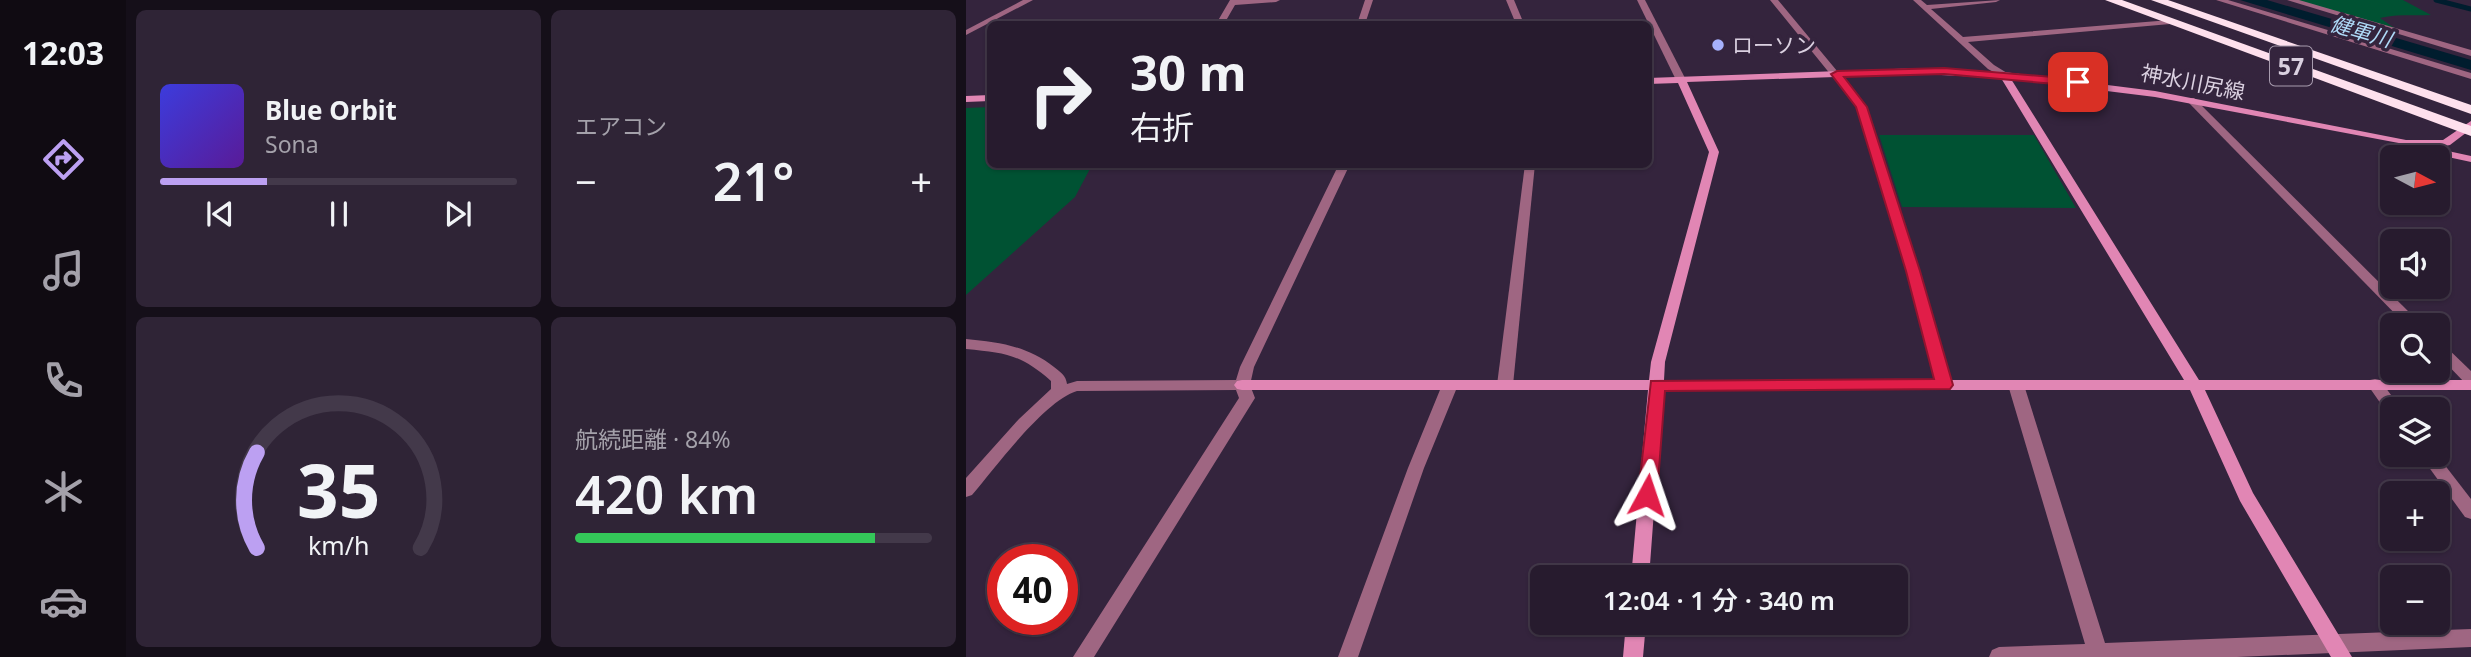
<!DOCTYPE html>
<html lang="ja">
<meta charset="utf-8">
<style>
body{margin:0;font-family:"Noto Sans","Noto Sans JP",sans-serif;background:#2f2436;color:#f1f3f6;height:100vh;display:flex;flex-direction:column;font-size:26px;white-space:nowrap}
*{box-sizing:border-box;margin:0}
p{font-size:23px;color:#a4a1aa}
.icon{flex:none;width:38px;height:38px;fill:none;stroke:currentColor;stroke-width:2;stroke-linecap:round;stroke-linejoin:round}
.map{position:relative;flex:1;overflow:hidden}
.details{display:flex;flex-direction:column;gap:10px;padding:10px;background:#150f19;width:840px}
.details>*{flex:none}
.guide{position:absolute;left:21px;top:21px;width:665px;height:147px;border-radius:10px;box-shadow:0 2px 5px #0004,0 0 0 2px #43394a;background:#271b2e;color:#f1f3f6;overflow:hidden}
.needle{width:46px;rotate:97deg}
.fabs{position:absolute;left:1414px;top:145px;display:grid;gap:14px}
.fabs a{display:grid;place-items:center;width:70px;height:70px;border-radius:10px;background:#271b2e;box-shadow:0 2px 5px #0004,0 0 0 2px #43394a;font-size:35px}
.speed{position:absolute;left:21px;top:544px;display:flex;gap:14px;font-size:35px;font-weight:700;text-align:center}
.speed>*{display:grid;place-content:center;width:91px;height:91px;border-radius:50%;background:#271b2e;box-shadow:0 2px 5px #0004,0 0 0 2px #43394a;line-height:1}
.speed .limit{border:10px solid #d22;background:#fff;color:#111}
.pin{position:absolute;display:grid;place-items:center;width:60px;height:60px;color:#fff;margin:-30px;border-radius:14px;box-shadow:0 4px 10px #0006}
.me{position:absolute;width:77px;margin:-38px;rotate:5deg;stroke-linejoin:round;filter:drop-shadow(0 0 5px #0008)}
.turn{display:flex;align-items:center;gap:24px;height:147px;padding:0 28px;font-size:32px}
.turn .icon{width:91px;height:91px;stroke-width:2.5}
.turn b{display:block;font-size:49px;line-height:60px}
.big{font-size:52px;font-weight:600;line-height:1.1}
.details .card{flex:1;display:flex;flex-direction:column;justify-content:center;gap:10px;min-width:0;padding:0 24px;border-radius:10px;background:#2f2436}
.details .dial{align-items:center;gap:0}
.dial svg{height:182px;overflow:visible;fill:none;stroke:#43394a;stroke-width:7;stroke-linecap:round;text-anchor:middle}
.dial text{fill:#f1f3f6;stroke:none}
.song{display:flex;align-items:center;gap:21px}
.cover{width:84px;height:84px;border-radius:10px;background:linear-gradient(135deg,hsl(240 70% 55%),hsl(270 70% 35%))}
.played{height:7px;border-radius:4px;background:linear-gradient(90deg,#bca0f2 30%,#43394a 30%)}
.keys{display:flex;justify-content:space-around;direction:ltr}
.heat{display:flex;justify-content:space-between;align-items:center;font-size:38px;direction:ltr}
.charge{height:10px;border-radius:5px;background:linear-gradient(90deg,#34c759 84%,#43394a 0)}
.details .tiles{flex:1;display:grid;gap:10px;grid-template-columns:repeat(2,1fr)}
.trip{position:absolute;left:564px;top:565px;width:378px;height:70px;border-radius:10px;background:#271b2e;box-shadow:0 2px 5px #0004,0 0 0 2px #43394a;font-weight:600;line-height:70px;text-align:center}
main{display:flex;flex:1;min-height:0}
.tab-bar{display:flex;flex-direction:column;width:126px;justify-content:space-around;align-items:center;background:#100b12;color:#a4a1aa}
.tab-bar .icon{width:49px;height:49px}
.tab-bar .selected{color:#bca0f2}
.tab-bar b{font-size:32px;color:#f1f3f6}
.map>svg:first-child{display:block}
</style>
<main>
<nav class="tab-bar">
<b>12:03</b>
<svg class="icon selected" aria-label="directions" viewBox="0 0 24 24"><path d="M12 3l9 9-9 9-9-9zM9 14v-3h6M13 9l2 2-2 2"/></svg>
<svg class="icon" aria-label="music" viewBox="0 0 24 24"><path d="M9 18V5l10-2v13"/><circle cx="6" cy="18" r="3"/><circle cx="16" cy="16" r="3"/></svg>
<svg class="icon" aria-label="phone" viewBox="0 0 24 24"><path d="M5 4h4l2 5-3 2q2 4 5 5l2-3 5 2v4C11 20 4 13 5 4z"/></svg>
<svg class="icon" aria-label="climate" viewBox="0 0 24 24"><path d="M12 3v18M4 7l16 10M4 17L20 7"/></svg>
<svg class="icon" aria-label="car" viewBox="0 0 24 24"><path d="M5 17H2v-5l4-1 3-4h7l3 4 3 1v5h-3M9 17h6M6 11h13"/><circle cx="7" cy="17" r="2"/><circle cx="17" cy="17" r="2"/></svg>
</nav>
<section class="details">
<div class="tiles">
<div class="card">
<div class="song"><i class="cover"></i><div><b>Blue Orbit</b><p>Sona</p></div></div>
<div class="played"></div>
<div class="keys"><svg class="icon" aria-label="previous" viewBox="0 0 24 24"><path d="M18 5L8 12l10 7zM5 5v14"/></svg><svg class="icon" aria-label="pause" viewBox="0 0 24 24"><path d="M8 5v14M16 5v14"/></svg><svg class="icon" aria-label="next" viewBox="0 0 24 24"><path d="M6 5l10 7-10 7zM19 5v14"/></svg></div>
</div>
<div class="card"><p>エアコン</p>
<div class="heat"><a>−</a><b class="big">21°</b><a>+</a></div>
</div>
<div class="card dial"><svg viewBox="0 0 100 80">
<path d="M14 69A42 42 0 1 1 86 69"/>
<path d="M14 69A42 42 0 0 1 14 27" stroke="#bca0f2"/>
<text x="50" y="56" font-size="32" font-weight="700">35</text>
<text x="50" y="72" font-size="11">km/h</text>
</svg></div>
<div class="card"><p>航続距離 · 84%</p><b class="big">420 km</b><div class="charge"></div></div>
</div>
</section>
<div class="map">
<svg width="1505" height="657" viewBox="0 0 1505 657">
<rect width="100%" height="100%" fill="#34243d"/>
<!-- green -->
<g fill="#005233">
<path d="M1330,0H1437L1465,15C1447,16 1430,14 1414,18L1430,29Z"/>
<path d="M24,107V164L126,165L109,197L0,295V108Z"/>
<path d="M913,135H1068L1110,208L936,207Z"/>
</g>
<!-- water -->
<path fill="#001d2e" d="M1274,0H1301L1505,60V70Z"/>
<g fill="none" stroke-linecap="round" stroke-linejoin="round">
<!-- stream -->
<path stroke="#001d2e" stroke-width="5" d="M1470,0L1505,9"/>
<!-- street -->
<g fill="#9f6682" fill-rule="evenodd">
<path d="M57,0H67L0,35V30Z"/>
<path d="M264,0H314L310,2L269,5L258,24H250Z"/>
<path d="M399,0H407L399,24H391Z"/>
<path d="M540,0H548L558,24H550Z"/>
<path d="M671,0H679L720,80L718,82L710,80Z"/>
<path d="M804,0H812L901,107L953,271L986,385L983,389H973L970,385L941,271L891,107Z"/>
<path d="M947,0H955L961,5L1034,0L1030,2L965,9L997,37L1204,20L1208,22L1204,24L1002,42L1028,65L1041,73L1043,75L1038,78L1022,69Z"/>
<path d="M1250,0H1262L1505,73V79Z"/>
<path d="M1321,0H1333L1505,50V56Z"/>
<path d="M1222,98H1228L1457,326H1441L1222,102Z"/>
<path d="M373,164H384L288,367L284,385L289,398L128,657H107L273,398L270,390L111,391C78,401 30,467 6,495L0,497V478L53,419L85,389V381C54,354 40,353 0,349V339C33,342 61,346 88,367C94,372 100,375 101,384L111,381L270,380L274,367Z"/>
<path d="M559,164H569L547,385L544,389H534L531,385Z"/>
<path d="M1472,342L1477,344L1505,371V385L1500,384L1472,355Z"/>
<path d="M1409,379L1414,380L1436,410H1426V415L1422,414L1401,384L1404,380Z"/>
<path d="M484,380L489,381L492,385L458,468L392,657H372L442,468L476,385L479,381Z"/>
<path d="M1050,380L1055,381L1058,385L1139,643L1505,629V647L1271,657H1023L1026,650L1033,647L1119,644L1042,385L1045,381Z"/>
<path d="M1454,455H1471L1505,499V519L1499,517Z"/>
</g>
<!-- secondary -->
<g fill="#e186b4" fill-rule="evenodd">
<path d="M955,68L1038,72L1189,91L1440,140H1477L1505,121V129L1484,145L1468,148L1505,156V162L1454,151V147L1189,97L1045,79L1233,380H1505V390H1239L1287,493L1386,657H1365L1274,501L1224,390H697L683,578H665L682,390H276L271,389L268,385L271,381L276,380H683L685,362L743,152L712,83L682,84V78ZM955,74L1035,78L1218,380H698L699,362L753,152L721,82Z"/>
<path d="M24,95V101L0,102V96Z"/>
<path d="M660,623H680L677,657H657Z"/>
</g>
<!-- highway -->
<g fill="#fee0ed" fill-rule="evenodd">
<path d="M1139,0H1156L1505,126V136Z"/>
<path d="M1185,0H1202L1505,105V114Z"/>
</g>
</g>
<!-- route -->
<path fill="#e11d48" stroke="#92132f" stroke-width="2" d="M978,68L1112,79L1117,82L1112,86L978,74L878,77L901,107L954,271L987,385L984,389L699,391L691,495L688,501L681,503L675,501L672,495L685,381L968,379L940,271L890,107L865,74L871,71Z"/>
<!-- markers -->
<circle fill="#a6b1fc" stroke="#34243d" stroke-width="2.5" cx="752" cy="45" r="7"/>
<g text-anchor="middle" dominant-baseline="central" stroke-width="7" stroke-linejoin="round" paint-order="stroke">
<!-- far-water labels -->
<g font-size="21" font-style="italic" fill="#aed9f7" stroke="#34243d">
<text transform="translate(1395 31) rotate(16)">健軍川</text>
</g>
<!-- far-poi labels -->
<g font-size="21" fill="#dad0e0" stroke="#34243d" text-anchor="start">
<text x="766" y="45">ローソン</text>
</g>
<!-- far-street labels -->
<g font-size="21" fill="#dad0e0" stroke="#34243d">
<text transform="translate(1227 82) rotate(11)">神水川尻線</text>
</g>
<!-- shield labels -->
<rect fill="#34243d" stroke="#a89caf" stroke-width="2" x="1304" y="46.5" width="42" height="39" rx="5"/>
<g font-size="23" font-weight="bold" fill="#dad0e0">
<text x="1325" y="66">57</text>
</g>
</g>
</svg>
<div class="fabs">
<a><svg class="needle" viewBox="-14 -14 28 28"><path d="M0-13l5 13h-10z" fill="#e53935"/><path d="M0 13l5-13h-10z" fill="#a4a1aa"/></svg></a>
<a><svg class="icon" aria-label="sound" viewBox="0 0 24 24"><path d="M4 9h4l5-4v14l-5-4H4zM17 9q2 3 0 6"/></svg></a>
<a><svg class="icon" aria-label="search" viewBox="0 0 24 24"><circle cx="10" cy="10" r="6"/><path d="M15 15l6 6"/></svg></a>
<a><svg class="icon" aria-label="layers" viewBox="0 0 24 24"><path d="M12 4l9 5-9 5-9-5zM3 14l9 5 9-5"/></svg></a>
<a>+</a>
<a>−</a>
</div>
<div class="speed"><div class="limit">40</div></div>
<div class="pin" style="left:1112px;top:82px;background:#d93025"><svg class="icon" aria-label="arrive" viewBox="0 0 24 24"><path d="M6 21V4h12l-3 4 3 4H6"/></svg></div>
<svg class="me" style="left:681px;top:495px" viewBox="-20 -20 40 40"><path d="M0-17L14 15 0 8-14 15z" fill="#e11d48" stroke="#fff" stroke-width="4"/></svg>
<div class="trip">12:04 · 1 分 · 340 m</div>
<div class="guide">
<div class="turn"><svg class="icon" aria-label="right" viewBox="0 0 24 24"><path d="M7 20v-9h11M14 6l5 5-5 5"/></svg><div><b>30 m</b>右折</div></div>
</div>
</div>
</main>
